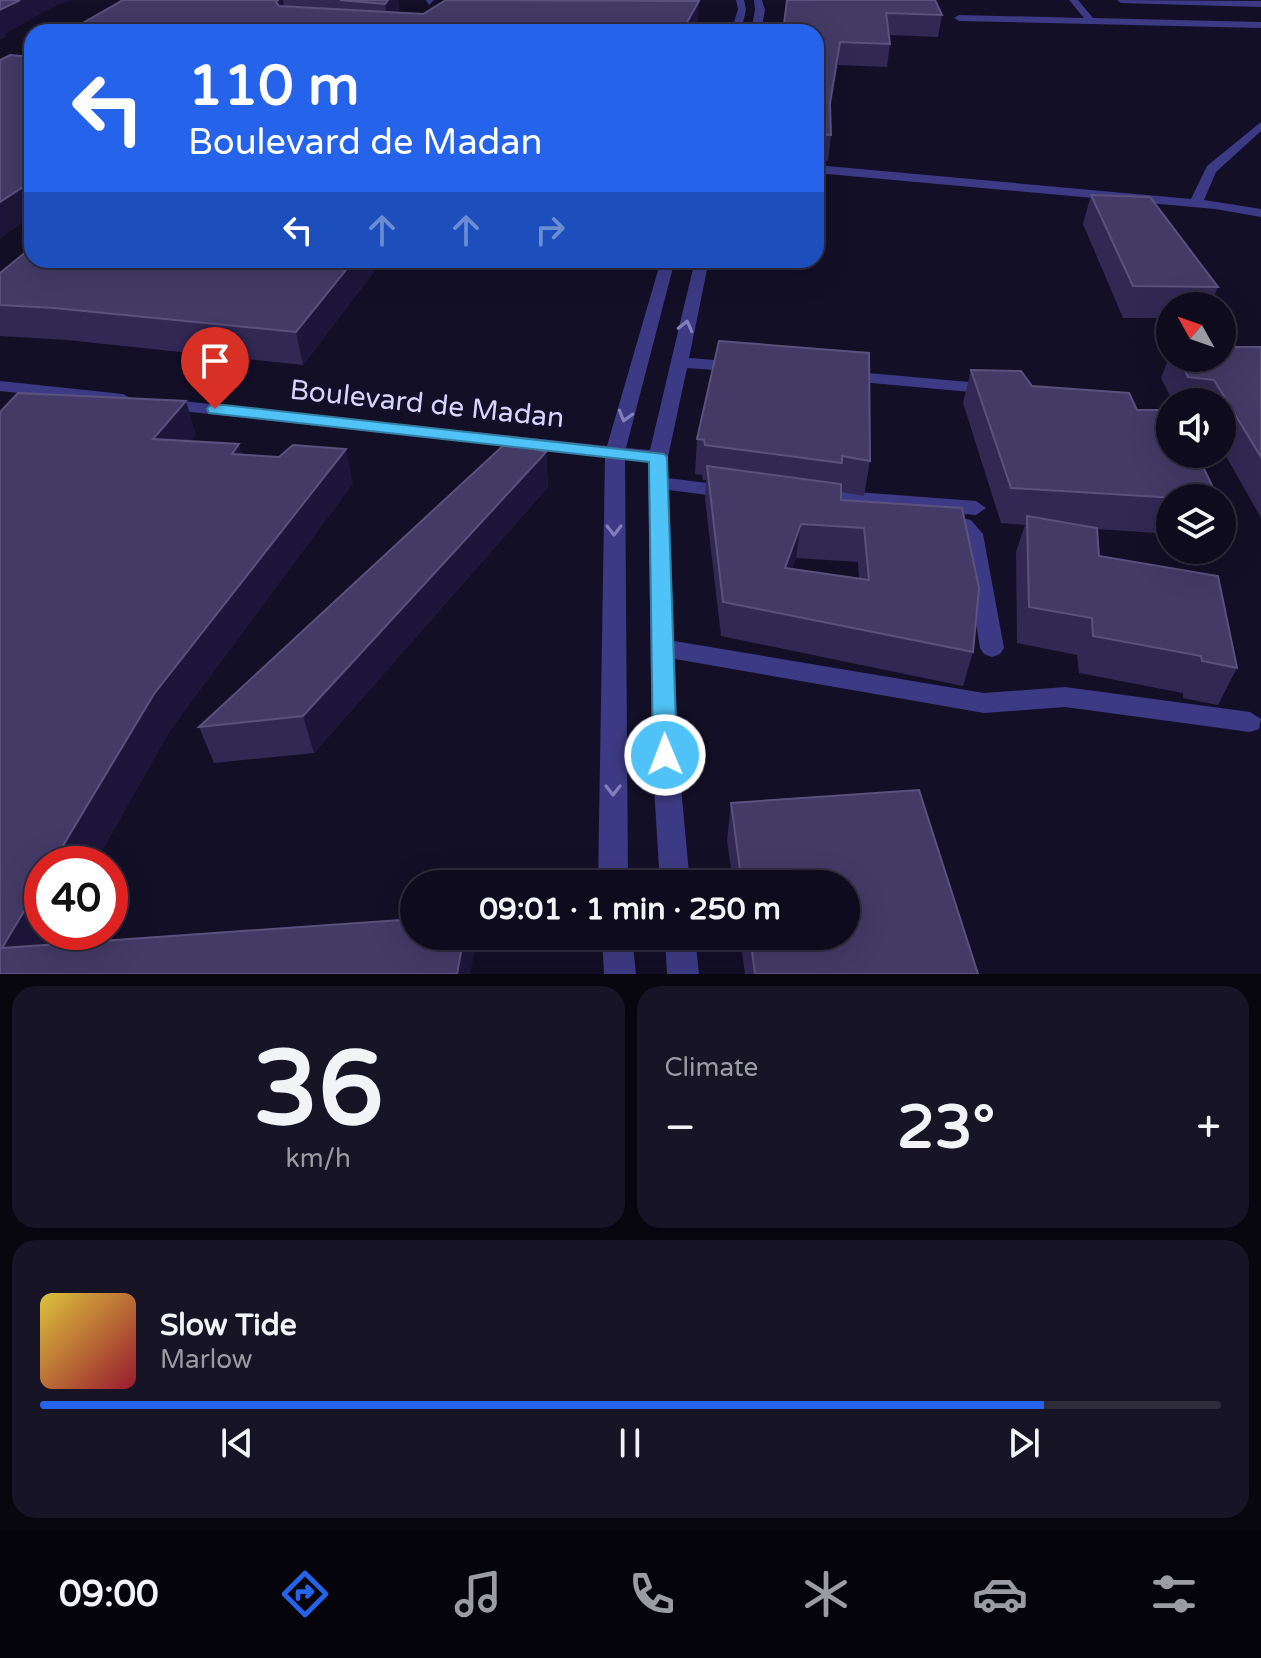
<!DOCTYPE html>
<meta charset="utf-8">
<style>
body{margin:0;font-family:"Varela Round",sans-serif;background:#171425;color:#f1f3f6;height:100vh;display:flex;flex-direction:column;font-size:30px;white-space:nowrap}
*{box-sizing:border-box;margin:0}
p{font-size:26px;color:#9b9ba3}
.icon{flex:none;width:44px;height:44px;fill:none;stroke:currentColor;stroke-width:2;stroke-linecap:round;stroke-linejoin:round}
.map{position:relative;height:974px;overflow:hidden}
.side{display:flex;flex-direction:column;gap:12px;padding:12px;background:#08060f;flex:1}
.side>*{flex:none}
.guide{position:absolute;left:24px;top:24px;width:800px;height:244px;border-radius:24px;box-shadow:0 8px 32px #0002,0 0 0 2px #2e2b3b;background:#2563eb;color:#fff;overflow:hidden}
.needle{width:52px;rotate:310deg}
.buttons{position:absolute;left:1156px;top:292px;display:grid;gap:16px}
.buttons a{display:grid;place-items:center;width:80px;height:80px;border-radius:50%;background:#0e0b1c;box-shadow:0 8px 32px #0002,0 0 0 2px #2e2b3b;font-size:40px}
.speed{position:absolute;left:24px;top:846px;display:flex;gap:16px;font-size:40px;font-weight:700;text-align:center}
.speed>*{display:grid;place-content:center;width:104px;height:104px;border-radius:50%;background:#0e0b1c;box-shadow:0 8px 32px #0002,0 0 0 2px #2e2b3b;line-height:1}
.speed .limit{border:12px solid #d22;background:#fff;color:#111}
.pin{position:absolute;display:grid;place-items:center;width:68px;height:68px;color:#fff;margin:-82px -34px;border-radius:50% 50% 50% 0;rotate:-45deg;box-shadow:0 0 8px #0007}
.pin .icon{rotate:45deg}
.me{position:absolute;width:88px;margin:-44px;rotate:359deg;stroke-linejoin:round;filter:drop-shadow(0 0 6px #0008)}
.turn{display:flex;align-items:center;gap:28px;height:168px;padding:0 32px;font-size:36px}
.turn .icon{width:104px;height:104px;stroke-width:2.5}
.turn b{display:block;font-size:56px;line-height:68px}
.lanes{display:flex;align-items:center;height:76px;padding:0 32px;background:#0003;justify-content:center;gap:40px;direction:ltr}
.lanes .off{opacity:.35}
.big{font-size:60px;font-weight:800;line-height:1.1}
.side .widget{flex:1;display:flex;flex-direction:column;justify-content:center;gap:12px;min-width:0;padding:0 28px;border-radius:24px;background:#171425}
.side .dial{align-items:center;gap:0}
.dial b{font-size:104px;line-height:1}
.song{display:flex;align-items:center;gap:24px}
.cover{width:96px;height:96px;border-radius:12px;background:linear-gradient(135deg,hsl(50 70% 55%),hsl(350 70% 35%))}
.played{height:8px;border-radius:4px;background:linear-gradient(90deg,#2563eb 85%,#2e2b3b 85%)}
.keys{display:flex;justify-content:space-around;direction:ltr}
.heat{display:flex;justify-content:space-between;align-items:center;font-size:44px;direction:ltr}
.side .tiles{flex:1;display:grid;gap:12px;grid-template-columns:1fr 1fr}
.widget:last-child{grid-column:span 2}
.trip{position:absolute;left:400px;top:870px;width:460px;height:80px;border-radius:40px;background:#0e0b1c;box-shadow:0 8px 32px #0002,0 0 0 2px #2e2b3b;font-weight:800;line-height:80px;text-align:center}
.tabs{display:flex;height:128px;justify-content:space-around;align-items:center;background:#06040b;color:#9b9ba3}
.tabs .icon{width:56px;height:56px}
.tabs .active{color:#2563eb}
.tabs b{font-size:36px;color:#f1f3f6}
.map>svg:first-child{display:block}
</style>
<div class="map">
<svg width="1261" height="974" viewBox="0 0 1261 974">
<rect width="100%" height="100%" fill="#130f26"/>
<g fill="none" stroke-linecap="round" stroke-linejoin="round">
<!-- minor -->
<g fill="#3d3a85" fill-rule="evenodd">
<path d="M426,0H434L429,5Z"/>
<path d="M736,0H744L746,9L741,32H731L738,9Z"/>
<path d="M754,0H762L765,10L761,32H751L755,10Z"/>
<path d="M1069,0H1078L1093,18L1261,22V28L959,21L954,18L959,15L1084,18Z"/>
<path d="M1117,0L1261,1V7L1121,3Z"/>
<path d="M1261,122V131L1216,172L1204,200L1261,209V217L1215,209L816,173V165L1191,199L1207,166Z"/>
<path d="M661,260H675L626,448L650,450L695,260H709L689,358L741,362L750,367L741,372L687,368L668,457V478L730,486L740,492L730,498L669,490L674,641L984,693L1065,687L1250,712L1261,719L1259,729L1250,732L1065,707L984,713L675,659L678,755L690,884H660L652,755L648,462L625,459L628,884H598L605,457L163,409L154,404L163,399L607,446Z"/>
<path d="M845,371L992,384L1001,389L992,394L839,380L836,376Z"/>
<path d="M0,381L123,394L132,399L123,404L0,391Z"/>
<path d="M817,489L976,501L986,508L976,515L810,500L807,495Z"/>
<path d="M941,513L971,520L983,534L1004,648L1000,654L992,657L984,654L980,648L962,536L957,530L934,525L931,520Z"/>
<path d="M602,936H632L636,974H604Z"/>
<path d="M665,936H695L699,974H667Z"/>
</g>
</g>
<!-- wall -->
<g fill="#312854" fill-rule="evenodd">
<path d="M123,0H398L399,10L397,13L698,22L693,32H78L76,27Z"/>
<path d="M787,0L942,15L938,37L889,35L890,44L887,67L838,65L830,110L831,135L828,161L816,160V32Z"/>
<path d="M1091,195L1218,287L1210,306H1170V318H1123L1083,224Z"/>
<path d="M383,260L303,365L67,340L0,336V273Z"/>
<path d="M719,341L870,461L864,496L841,492V500L973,652L963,686L721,636L705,499L706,480H703L702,475L695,474L697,439ZM796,558L858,562L859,578L792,569Z"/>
<path d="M1261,347V518L1222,449V402H1173L1161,378L1170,355V358H1222Z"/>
<path d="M971,370L1032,386L1170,498V534L1097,529L1099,556L1237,668L1218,705L1183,698V693L1079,673L1077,655L1017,643L1016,552L1025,525L1001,523L963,403Z"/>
<path d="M546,452L548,487L314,753L214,763L199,727Z"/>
<path d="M731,803L978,974H745L740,936H846V884H733L727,840Z"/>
</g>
<!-- shaded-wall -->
<g fill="#1d163a">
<path d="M20,0H70L47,10L5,34L6,37L0,40V10Z"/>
<path d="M278,0H283L286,17L276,2Z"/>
<path d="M388,0H398L399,10L388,25L385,4Z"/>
<path d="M699,1L698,22L693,32H684L685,26Z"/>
<path d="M840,42L838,65L827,128L830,103Z"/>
<path d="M32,181V216L0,239V202Z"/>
<path d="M354,260H383L303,365L296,332Z"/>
<path d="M186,401L196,435L166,474L153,439Z"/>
<path d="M239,444L249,479L232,454Z"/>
<path d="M346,449L353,484L170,731L95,864H52L154,694Z"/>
<path d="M546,452L548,487L314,753L303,716Z"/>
<path d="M801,524L796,558L781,602L785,568Z"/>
<path d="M42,881V932H56L33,974L2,948Z"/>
<path d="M464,936H472L475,951L470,974H457Z"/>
</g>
<!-- building -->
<g fill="#433a66" stroke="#5a527e" stroke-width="2" fill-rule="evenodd">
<path d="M0,0H20L0,10Z"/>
<path d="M123,0H278L276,2L279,6L423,14L446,0L699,1L685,26L658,25L653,32H148L76,27Z"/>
<path d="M340,0H388L385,4Z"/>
<path d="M787,0H935L942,15L886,13L890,44L840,42L830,103L831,135L816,134V32H783Z"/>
<path d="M10,55L32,57V181L0,202V60Z"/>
<path d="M1091,195L1150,197L1218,287L1133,286Z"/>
<path d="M32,247V260H354L296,332L54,308L0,305V273Z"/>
<path d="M719,341L869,353L870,461L842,456V463L705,445L704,440L697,439Z"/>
<path d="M1222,347H1261V457L1214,380L1188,377L1179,358H1222Z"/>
<path d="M971,370L1021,371L1032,386L1129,393L1137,410H1170V454H1197L1218,498H1177L1011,488Z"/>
<path d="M18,393L186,401L153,439L239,444L232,454L279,457L293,445L346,449L154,694L52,864H42V881L2,948L414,919V936H464L457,974H0V412Z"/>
<path d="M507,442L546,452L303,716L199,727Z"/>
<path d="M707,466L841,484V500L962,508L979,588L973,652L723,602ZM801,524L864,528L869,580L785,568Z"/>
<path d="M1027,516L1097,528L1099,556L1218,576L1237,668L1202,661L1201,656L1093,636L1092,618L1029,607Z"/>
<path d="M919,790L978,974H755L750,936H846V884H742L731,803Z"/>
</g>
<!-- one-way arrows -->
<defs><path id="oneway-chevron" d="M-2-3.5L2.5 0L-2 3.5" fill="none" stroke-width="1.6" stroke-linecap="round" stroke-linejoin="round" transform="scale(2)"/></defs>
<g stroke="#837fbc">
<use href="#oneway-chevron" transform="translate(686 326) rotate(-76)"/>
<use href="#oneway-chevron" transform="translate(625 416) rotate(106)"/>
<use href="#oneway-chevron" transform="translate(614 530) rotate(90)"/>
<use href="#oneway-chevron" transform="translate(613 790) rotate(90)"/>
</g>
<!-- route -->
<path fill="#4fc3f7" stroke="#337fa1" stroke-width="2" d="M215,404L664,454L667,457L677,755L673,762L665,765L656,762L653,755L649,462L209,413L207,409L209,406Z"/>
<g text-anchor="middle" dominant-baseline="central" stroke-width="8" stroke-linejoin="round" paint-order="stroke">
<!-- street labels -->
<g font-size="28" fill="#d9d4ff" stroke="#130f26">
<text transform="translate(427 404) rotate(6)">Boulevard de Madan</text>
</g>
</g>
</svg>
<div class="buttons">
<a><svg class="needle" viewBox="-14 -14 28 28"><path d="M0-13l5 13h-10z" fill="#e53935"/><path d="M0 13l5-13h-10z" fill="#9b9ba3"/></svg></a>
<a><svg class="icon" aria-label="sound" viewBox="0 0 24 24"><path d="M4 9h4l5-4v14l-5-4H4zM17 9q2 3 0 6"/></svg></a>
<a><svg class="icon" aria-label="layers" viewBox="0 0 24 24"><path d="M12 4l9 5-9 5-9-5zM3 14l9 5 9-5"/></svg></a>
</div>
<div class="speed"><div class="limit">40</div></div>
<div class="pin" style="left:215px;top:409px;background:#d93025"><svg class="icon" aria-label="arrive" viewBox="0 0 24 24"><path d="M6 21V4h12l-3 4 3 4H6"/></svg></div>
<svg class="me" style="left:665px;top:755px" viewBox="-20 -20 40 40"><circle r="17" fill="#4fc3f7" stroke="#fff" stroke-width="3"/><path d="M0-11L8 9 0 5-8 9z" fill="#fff"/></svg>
<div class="trip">09:01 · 1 min · 250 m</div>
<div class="guide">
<div class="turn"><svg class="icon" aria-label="left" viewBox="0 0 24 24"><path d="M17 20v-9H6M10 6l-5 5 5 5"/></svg><div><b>110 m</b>Boulevard de Madan</div></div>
<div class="lanes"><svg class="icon" aria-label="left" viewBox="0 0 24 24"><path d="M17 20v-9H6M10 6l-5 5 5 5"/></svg><svg class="icon off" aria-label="ahead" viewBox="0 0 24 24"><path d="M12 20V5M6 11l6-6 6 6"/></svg><svg class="icon off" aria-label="ahead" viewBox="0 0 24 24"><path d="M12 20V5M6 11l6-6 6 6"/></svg><svg class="icon off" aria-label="right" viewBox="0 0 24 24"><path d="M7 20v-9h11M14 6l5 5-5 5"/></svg></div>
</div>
</div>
<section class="side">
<div class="tiles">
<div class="widget dial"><b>36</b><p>km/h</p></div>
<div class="widget"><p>Climate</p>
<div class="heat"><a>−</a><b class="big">23°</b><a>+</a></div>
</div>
<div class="widget">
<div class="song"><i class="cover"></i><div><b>Slow Tide</b><p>Marlow</p></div></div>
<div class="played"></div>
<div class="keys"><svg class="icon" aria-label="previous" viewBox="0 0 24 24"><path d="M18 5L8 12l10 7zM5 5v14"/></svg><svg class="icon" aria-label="pause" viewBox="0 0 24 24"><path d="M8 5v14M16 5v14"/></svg><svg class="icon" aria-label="next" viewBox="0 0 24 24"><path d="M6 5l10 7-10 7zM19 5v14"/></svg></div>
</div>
</div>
</section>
<nav class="tabs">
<b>09:00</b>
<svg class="icon active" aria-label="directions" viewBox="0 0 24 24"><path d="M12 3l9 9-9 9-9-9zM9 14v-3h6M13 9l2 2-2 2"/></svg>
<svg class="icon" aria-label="music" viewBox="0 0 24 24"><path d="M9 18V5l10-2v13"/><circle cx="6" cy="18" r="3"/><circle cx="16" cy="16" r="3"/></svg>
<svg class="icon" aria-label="phone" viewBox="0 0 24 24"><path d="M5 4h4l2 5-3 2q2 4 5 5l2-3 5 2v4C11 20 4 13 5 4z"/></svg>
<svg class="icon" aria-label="climate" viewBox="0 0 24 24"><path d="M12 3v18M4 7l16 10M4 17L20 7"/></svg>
<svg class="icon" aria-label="car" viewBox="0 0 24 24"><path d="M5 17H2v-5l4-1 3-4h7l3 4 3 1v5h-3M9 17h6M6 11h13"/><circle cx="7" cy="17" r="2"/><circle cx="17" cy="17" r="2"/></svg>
<svg class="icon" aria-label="filters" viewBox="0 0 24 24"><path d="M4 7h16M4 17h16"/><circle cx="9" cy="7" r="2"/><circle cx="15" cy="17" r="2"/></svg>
</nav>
